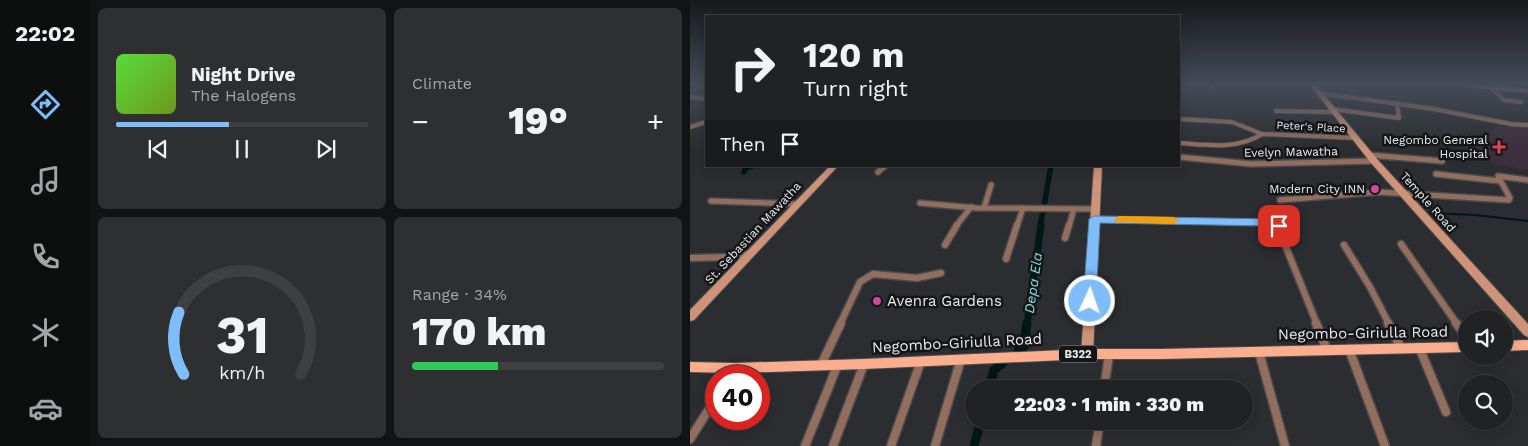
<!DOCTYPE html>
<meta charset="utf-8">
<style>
body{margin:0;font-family:"Work Sans",sans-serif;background:#2d2f31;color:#f1f3f6;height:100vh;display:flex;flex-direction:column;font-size:19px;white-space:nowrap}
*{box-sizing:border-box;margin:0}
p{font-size:16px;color:#a2a4a6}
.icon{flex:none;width:28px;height:28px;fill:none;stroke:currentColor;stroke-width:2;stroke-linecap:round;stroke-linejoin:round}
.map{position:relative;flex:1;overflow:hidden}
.panel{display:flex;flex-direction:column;gap:8px;padding:8px;background:#121314;width:600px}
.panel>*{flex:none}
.hud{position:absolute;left:15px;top:15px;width:475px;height:152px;border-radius:0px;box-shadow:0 2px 12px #0003,0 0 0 1px #3d3f41;background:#202224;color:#f1f3f6;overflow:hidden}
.buttons{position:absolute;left:768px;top:310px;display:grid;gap:10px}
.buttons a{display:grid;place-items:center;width:55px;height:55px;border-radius:50%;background:#202224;box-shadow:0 2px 12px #0003,0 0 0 1px #3d3f41;font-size:25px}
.speed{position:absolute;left:15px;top:365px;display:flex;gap:10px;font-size:25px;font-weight:700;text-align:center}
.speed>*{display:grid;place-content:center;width:65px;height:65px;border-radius:50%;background:#202224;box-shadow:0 2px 12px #0003,0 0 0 1px #3d3f41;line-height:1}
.speed .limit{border:8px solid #d22;background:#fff;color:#111}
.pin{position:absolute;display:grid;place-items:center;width:42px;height:42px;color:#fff;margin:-21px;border-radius:10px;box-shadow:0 2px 8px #0006}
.me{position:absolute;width:55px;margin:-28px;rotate:3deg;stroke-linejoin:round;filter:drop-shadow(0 0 4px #0008)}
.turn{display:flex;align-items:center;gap:18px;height:105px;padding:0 15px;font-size:22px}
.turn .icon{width:65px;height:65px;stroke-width:2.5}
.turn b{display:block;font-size:35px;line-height:42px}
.then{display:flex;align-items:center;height:48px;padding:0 15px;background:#0003;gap:10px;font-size:19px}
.big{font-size:38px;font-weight:800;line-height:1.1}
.panel .widget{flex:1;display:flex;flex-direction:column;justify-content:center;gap:8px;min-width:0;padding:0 18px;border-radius:8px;background:#2d2f31}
.panel .dial{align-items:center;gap:0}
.dial svg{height:130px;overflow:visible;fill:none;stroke:#3d3f41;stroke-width:7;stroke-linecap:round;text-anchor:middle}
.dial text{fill:#f1f3f6;stroke:none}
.song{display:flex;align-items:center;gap:15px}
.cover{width:60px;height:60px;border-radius:8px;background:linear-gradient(135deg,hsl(110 70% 55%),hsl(80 70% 35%))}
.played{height:5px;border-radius:2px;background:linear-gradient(90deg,#7ebdf9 45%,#3d3f41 45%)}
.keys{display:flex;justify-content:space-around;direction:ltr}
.heat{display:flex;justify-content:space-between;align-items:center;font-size:28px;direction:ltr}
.charge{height:8px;border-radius:4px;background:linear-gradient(90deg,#34c759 34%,#3d3f41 0)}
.panel .tiles{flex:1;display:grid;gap:8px;grid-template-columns:repeat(2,1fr)}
.trip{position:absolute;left:275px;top:380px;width:288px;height:50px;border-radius:25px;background:#202224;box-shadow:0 2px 12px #0003,0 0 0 1px #3d3f41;font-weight:800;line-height:50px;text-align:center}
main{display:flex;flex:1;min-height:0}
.tab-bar{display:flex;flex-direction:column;width:90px;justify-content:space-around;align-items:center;background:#0d0e0e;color:#a2a4a6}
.tab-bar .icon{width:35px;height:35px}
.tab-bar .current{color:#7ebdf9}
.tab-bar b{font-size:22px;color:#f1f3f6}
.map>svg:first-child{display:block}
</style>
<main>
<nav class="tab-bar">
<b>22:02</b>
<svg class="icon current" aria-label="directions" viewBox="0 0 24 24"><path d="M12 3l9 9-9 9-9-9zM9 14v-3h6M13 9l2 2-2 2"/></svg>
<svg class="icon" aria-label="music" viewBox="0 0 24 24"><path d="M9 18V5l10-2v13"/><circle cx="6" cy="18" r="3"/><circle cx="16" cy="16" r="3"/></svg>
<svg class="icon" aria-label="phone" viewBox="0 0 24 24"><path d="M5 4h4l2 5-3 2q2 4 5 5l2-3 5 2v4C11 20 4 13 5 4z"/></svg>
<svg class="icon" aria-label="climate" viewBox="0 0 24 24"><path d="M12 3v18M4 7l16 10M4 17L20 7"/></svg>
<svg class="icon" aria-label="car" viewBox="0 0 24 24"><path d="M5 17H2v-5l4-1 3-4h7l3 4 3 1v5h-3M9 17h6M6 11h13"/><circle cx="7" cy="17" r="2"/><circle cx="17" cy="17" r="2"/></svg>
</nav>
<section class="panel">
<div class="tiles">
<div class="widget">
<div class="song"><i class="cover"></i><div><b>Night Drive</b><p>The Halogens</p></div></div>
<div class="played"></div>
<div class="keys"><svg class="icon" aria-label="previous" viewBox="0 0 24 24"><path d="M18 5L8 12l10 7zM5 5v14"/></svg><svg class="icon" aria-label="pause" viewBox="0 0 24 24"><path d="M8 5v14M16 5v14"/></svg><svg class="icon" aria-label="next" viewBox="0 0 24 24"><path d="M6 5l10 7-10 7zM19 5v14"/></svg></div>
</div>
<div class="widget"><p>Climate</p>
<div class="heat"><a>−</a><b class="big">19°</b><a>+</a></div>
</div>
<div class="widget dial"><svg viewBox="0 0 100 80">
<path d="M14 69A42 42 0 1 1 86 69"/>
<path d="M14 69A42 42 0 0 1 11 31" stroke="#7ebdf9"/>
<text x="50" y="56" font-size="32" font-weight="700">31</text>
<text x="50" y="72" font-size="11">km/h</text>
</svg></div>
<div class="widget"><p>Range · 34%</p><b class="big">170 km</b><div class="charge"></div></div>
</div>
</section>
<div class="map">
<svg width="838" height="446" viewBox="0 0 838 446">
<rect width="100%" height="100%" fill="#2b2d30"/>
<!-- medical -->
<path fill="#3d2f3c" d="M821,124L838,125V170L808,165L787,154L773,141L776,139L793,138L806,127H824Z"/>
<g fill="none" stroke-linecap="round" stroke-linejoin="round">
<!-- stream -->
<path stroke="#001718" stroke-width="2" d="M740,213L785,215L838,221"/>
<!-- canal-far2 -->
<g stroke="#001718" stroke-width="5.5">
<path d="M54,172L56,168L62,166"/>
<path d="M354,206L361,166"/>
<path d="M350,226L353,211"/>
</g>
<!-- canal-far1 -->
<path stroke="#001718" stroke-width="7" d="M337,324L351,225"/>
<!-- canal -->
<g stroke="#001718" stroke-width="9">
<path d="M328,351L334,347L337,323"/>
<path d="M299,389L304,370L313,363"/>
<path d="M284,446L291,421"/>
</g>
<defs>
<g id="street-far3">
<path d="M521,85L522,87"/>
<path d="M802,88L814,100L831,102"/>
<path d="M629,93L744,109L821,124L838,125"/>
<path d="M0,97L16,99"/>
<path d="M642,109L709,118L707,103"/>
<path d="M586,111L644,112"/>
<path d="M489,119L542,122L572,134"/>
<path d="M0,127L16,122"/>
<path d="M489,143C517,145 547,150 572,134L665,138"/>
</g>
<g id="street-far2">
<path d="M679,155L752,161"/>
<path d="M489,157L561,164L684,161"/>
<path d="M188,172L195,166"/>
<path d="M746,174L810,181"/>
<path d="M590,200L689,192L819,200L820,198L808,176L838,180"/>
<path d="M21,201L107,204"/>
<path d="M230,203L286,208L405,209"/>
<path d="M294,208L301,185"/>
<path d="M404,219L585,223L589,226"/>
<path d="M266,226L281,207"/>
<path d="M327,226L333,208"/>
<path d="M379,226L384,209"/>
</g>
<g id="street-far1">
<path d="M587,225L627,324"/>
<path d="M375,238L379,225"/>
<path d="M711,244L767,324"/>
<path d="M255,245L267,225"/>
<path d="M654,245L680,287L699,324"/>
<path d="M0,258L38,257L60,254"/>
<path d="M316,259L327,225"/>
<path d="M150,324L170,282L183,274L227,278L251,273"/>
</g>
<g id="street">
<path d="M626,323L637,350"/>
<path d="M698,323L711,348"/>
<path d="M766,323L776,337"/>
<path d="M729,347L756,412"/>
<path d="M659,349L695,446"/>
<path d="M569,352L595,446"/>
<path d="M131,365L151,323"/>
<path d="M414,389L419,355"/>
<path d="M0,439L26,398"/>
<path d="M115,446L148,364"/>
<path d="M143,446L174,364"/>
<path d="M201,446L231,361"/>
<path d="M245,446L271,359"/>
<path d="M406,446L410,421"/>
</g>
<g id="secondary">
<path d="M620,85H626L687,159L838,324V337L834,335L681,163Z"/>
<path d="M775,85H797L838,89V93L778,87Z"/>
<path d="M140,166H148L4,320L0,321V310Z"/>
<path d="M404,166H412L403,354L401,358L397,359L393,358L391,354Z"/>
</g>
<g id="primary">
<path d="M838,340V350L814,351V341Z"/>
<path d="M776,342V352L471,359H397L174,369L45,373L0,372V362L45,363L174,359L397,349H471Z"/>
</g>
</defs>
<!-- street-far3 casing -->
<use href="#street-far3" stroke="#494b4e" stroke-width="5.5"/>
<!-- street-far2 casing -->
<use href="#street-far2" stroke="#494b4e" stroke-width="8"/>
<!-- street-far1 casing -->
<use href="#street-far1" stroke="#494b4e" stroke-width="9"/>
<!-- street casing -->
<use href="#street" stroke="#494b4e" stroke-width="11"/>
<!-- secondary casing -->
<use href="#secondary" stroke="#494b4e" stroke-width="2"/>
<!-- primary casing -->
<use href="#primary" stroke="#494b4e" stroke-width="2"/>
<!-- street-far3 -->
<use href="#street-far3" stroke="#936e5e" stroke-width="4"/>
<!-- street-far2 -->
<use href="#street-far2" stroke="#936e5e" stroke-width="5"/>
<!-- street-far1 -->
<use href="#street-far1" stroke="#936e5e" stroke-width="6"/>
<!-- street -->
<use href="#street" stroke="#936e5e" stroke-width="8"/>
<!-- secondary -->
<use href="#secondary" fill="#cd9278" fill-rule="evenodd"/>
<!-- primary -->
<use href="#primary" fill="#faae8d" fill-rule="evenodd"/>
</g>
<!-- sky -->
<linearGradient id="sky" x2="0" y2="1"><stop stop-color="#18191a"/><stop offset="0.57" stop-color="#444c59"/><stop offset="1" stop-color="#444c59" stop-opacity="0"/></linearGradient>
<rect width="838" height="148" fill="url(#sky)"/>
<!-- route -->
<path fill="#7ebdf9" stroke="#527ba2" d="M404,216L585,219L595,226L589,230L582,226L410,223L406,301L404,305L400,307L395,305L393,301L399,219Z"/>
<!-- slow -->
<path fill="#f59e0b" d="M429,216L483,217L489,220L483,224L425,222L424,220Z"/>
<!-- markers -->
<path fill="#e0444e" stroke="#141516" stroke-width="2" d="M806.5 139.5h5v5h5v5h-5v5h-5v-5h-5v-5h5z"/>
<g fill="#d1479c" stroke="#141516" stroke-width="2">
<circle cx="685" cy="189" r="5"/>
<circle cx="187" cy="301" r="5"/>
</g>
<g text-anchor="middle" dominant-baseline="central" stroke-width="5" stroke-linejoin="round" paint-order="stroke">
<!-- far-street labels -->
<g font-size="11" fill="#e9eaec" stroke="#141516">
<text transform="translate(621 127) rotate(3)">Peter's Place</text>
</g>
<!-- shield labels -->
<rect fill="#141516" stroke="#a9aaac" stroke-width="1" x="369" y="345.5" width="38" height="17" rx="4"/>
<g font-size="11" font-weight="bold" fill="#e9eaec">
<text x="388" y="354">B322</text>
</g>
<!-- poi labels -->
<g font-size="12" fill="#e9eaec" stroke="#141516" text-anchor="end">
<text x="798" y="140">Negombo General<tspan x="798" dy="14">Hospital</tspan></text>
<text x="675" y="189">Modern City INN</text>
</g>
<!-- street labels -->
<g font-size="12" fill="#e9eaec" stroke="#141516">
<text transform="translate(601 152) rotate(-1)">Evelyn Mawatha</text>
<text transform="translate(738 202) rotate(48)">Temple Road</text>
<text transform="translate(63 233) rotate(-47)">St. Sebastian Mawatha</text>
</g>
<!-- water labels -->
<g font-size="14" font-style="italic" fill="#83e0e0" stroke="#141516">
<text transform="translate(343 283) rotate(-82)">Depa Ela</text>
</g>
<!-- near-poi labels -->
<g font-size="15" fill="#e9eaec" stroke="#141516" text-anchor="start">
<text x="197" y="301">Avenra Gardens</text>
</g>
<!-- near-street labels -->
<g font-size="15" fill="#e9eaec" stroke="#141516">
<text transform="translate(673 333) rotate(-1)">Negombo-Giriulla Road</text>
<text transform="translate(267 343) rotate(-3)">Negombo-Giriulla Road</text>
</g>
</g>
</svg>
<div class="buttons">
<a><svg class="icon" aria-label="sound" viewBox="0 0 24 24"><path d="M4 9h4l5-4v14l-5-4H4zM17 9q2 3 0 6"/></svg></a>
<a><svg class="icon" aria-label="search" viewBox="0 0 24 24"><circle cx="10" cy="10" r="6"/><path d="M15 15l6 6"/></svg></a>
</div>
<div class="speed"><div class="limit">40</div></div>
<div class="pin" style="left:589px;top:226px;background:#d93025"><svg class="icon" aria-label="arrive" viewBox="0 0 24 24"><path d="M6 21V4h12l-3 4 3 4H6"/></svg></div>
<svg class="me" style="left:400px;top:301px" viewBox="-20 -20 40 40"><circle r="17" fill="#7ebdf9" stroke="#fff" stroke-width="3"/><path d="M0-11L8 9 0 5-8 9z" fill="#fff"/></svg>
<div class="trip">22:03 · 1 min · 330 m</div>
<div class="hud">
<div class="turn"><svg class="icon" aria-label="right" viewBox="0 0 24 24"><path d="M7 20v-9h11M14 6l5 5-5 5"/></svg><div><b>120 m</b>Turn right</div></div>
<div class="then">Then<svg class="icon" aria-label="arrive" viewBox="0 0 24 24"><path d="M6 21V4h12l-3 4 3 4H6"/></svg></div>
</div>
</div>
</main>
